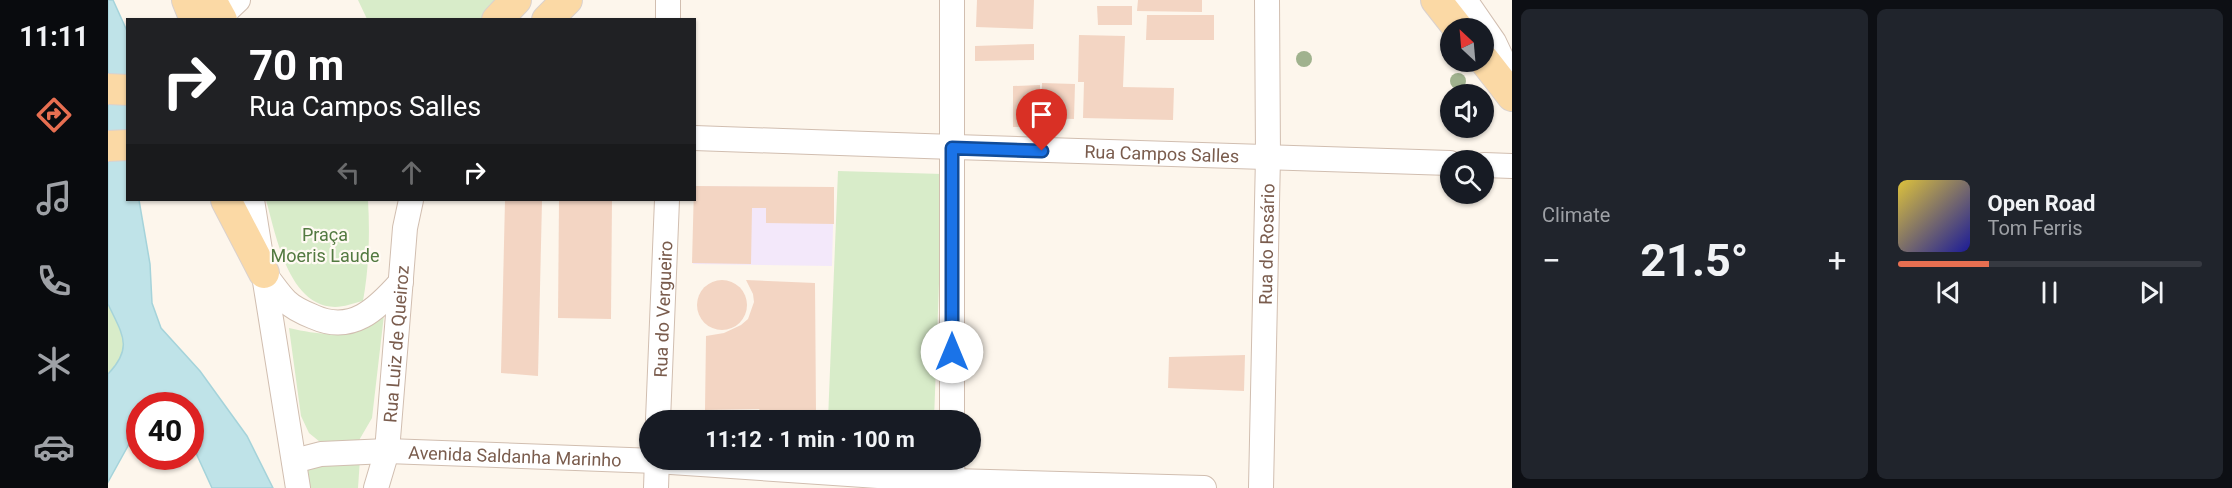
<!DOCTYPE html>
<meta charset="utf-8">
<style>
body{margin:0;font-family:Roboto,sans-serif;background:#20242c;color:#f1f3f6;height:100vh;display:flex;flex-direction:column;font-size:22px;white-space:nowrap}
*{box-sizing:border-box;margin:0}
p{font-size:20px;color:#9ea1a6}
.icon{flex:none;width:33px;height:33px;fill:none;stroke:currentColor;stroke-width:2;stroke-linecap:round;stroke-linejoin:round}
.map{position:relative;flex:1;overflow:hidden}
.details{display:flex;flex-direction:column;gap:9px;padding:9px;background:#0d0f14;width:720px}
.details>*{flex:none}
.top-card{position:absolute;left:18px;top:18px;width:570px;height:183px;border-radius:0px;box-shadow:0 2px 4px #0004;background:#202124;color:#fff;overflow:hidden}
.needle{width:39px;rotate:334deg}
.controls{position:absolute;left:1332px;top:18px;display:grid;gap:12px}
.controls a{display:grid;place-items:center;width:54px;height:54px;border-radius:50%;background:#171b24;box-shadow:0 2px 4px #0004;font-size:30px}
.speed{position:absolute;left:18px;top:392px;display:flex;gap:12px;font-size:30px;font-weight:700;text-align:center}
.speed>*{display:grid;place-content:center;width:78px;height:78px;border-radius:50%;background:#171b24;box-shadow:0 2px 4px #0004;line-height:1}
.speed .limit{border:9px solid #d22;background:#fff;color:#111}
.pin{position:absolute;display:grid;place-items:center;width:51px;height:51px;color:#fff;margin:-62px -26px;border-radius:50% 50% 50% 0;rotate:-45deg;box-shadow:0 0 6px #0007}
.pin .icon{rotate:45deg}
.me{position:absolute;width:66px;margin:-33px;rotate:0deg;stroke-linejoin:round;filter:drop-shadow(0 0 4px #0008)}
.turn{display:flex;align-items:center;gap:21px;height:126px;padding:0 24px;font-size:27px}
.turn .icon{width:78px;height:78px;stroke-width:2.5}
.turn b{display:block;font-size:42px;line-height:51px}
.lanes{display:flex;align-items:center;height:57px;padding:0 24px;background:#0003;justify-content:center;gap:30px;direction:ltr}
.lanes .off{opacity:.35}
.big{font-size:45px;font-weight:700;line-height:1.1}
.details .card{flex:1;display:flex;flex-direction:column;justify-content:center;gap:9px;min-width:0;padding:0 21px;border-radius:9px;background:#20242c}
.song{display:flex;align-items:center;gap:18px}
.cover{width:72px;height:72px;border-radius:9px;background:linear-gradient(135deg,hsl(50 70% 55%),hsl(240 70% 35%))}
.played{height:6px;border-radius:3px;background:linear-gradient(90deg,#e76f51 30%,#363941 30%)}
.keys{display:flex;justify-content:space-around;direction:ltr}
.heat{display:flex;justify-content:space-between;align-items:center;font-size:33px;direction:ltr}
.details .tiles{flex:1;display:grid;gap:9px;grid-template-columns:repeat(2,1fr)}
.trip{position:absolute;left:531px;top:410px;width:342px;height:60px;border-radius:30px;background:#171b24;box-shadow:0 2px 4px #0004;font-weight:700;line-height:60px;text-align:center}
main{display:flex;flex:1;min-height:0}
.tab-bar{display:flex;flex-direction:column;width:108px;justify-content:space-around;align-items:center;background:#090b0e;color:#9ea1a6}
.tab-bar .icon{width:42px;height:42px}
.tab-bar .selected{color:#e76f51}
.tab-bar b{font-size:27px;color:#f1f3f6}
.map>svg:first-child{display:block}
</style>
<main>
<nav class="tab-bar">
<b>11:11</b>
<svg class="icon selected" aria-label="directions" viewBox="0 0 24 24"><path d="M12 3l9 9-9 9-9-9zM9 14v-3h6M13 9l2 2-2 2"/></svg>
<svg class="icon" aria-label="music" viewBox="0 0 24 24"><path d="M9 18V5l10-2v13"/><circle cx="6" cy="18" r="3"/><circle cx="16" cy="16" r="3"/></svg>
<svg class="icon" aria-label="phone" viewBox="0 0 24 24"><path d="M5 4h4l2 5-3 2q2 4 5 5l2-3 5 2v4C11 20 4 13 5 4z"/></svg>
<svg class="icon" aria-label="climate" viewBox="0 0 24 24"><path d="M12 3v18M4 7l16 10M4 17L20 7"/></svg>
<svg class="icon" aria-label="car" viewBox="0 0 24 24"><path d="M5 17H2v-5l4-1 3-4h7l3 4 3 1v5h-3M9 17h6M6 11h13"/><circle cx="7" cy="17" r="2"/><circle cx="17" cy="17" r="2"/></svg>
</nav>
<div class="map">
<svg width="1404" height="488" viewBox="0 0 1404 488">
<rect width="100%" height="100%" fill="#fdf6ec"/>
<!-- education -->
<path fill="#f3e8fa" d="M587,186L726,188L724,266L585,264Z"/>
<!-- green -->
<g fill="#d8ecc9">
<path d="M250,0H408L389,20L259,19Z"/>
<path d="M730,171L835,174L826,420H720Z"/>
<path d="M158,200H260C262,234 261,268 255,301C246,303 236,307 227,307C180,306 168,235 158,200Z"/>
<path d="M0,304C14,334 26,347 0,374Z"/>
<path d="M276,315L264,418L250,442L217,446L201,433L193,416L181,328C225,338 237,335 276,315Z"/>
<path d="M252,459L250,488H201L198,464Z"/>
</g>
<!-- water -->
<path fill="#bfe3e8" stroke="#a5d3da" stroke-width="1.5" d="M0,0H5L19,31L20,200H31L42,264L44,303L53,328L92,371L139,436L165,488H104L83,442L82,405H32L31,426L0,482V374C26,347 14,334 0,304Z"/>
<!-- building -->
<g fill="#f3d5c3">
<path d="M869,0H926L925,29L868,27Z"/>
<path d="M1030,0H1094V12L1029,11Z"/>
<path d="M989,6H1024V25H990Z"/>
<path d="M1039,15H1106V40H1038Z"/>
<path d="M971,35L1017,36L1015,87L1066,88L1065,120L975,118L976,82H970Z"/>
<path d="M926,44V60L867,61V46Z"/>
<path d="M934,83L967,84L966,119L933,118Z"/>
<path d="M932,85V127H905V86Z"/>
<path d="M586,186L726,187V224L658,223V208H644L643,264L584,263Z"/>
<path d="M397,200L434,201L430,376L393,373Z"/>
<path d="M451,200H504L503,319L450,318Z"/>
<path d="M638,280L707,283L708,413L656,418L651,409L597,410L598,336L616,333L633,325L640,319L646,302L645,294Z"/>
<circle cx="614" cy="305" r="25"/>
<path d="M1137,355L1136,391L1060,388L1061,357Z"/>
</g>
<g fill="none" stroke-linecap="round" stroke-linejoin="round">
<defs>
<g id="minor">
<path d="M560,0V20"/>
<path d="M844,0V420"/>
<path d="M1357,0L1386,42L1404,80"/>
<path d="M113,16L130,0"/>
<path id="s1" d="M586,138C838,148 1091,153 1342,163"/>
<path d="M1376,165L1404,166"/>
<path d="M144,200L190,488"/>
<path d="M157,275C164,283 170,293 178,301C185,308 196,313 206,317C244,334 269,309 293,282"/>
<path id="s2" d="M550,420L559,200"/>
<path d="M844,459L845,488"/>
<path id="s3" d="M186,461L213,454L279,451L548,461L844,481L1096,488"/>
<path id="s4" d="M268,488L279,451L297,228L303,200"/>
<path d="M548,488L549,459"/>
<path id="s5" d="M1153,488L1160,156L1159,0"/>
</g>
<g id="major">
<path d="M79,0L87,20"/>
<path d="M103,0L114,20"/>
<path d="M1328,0L1350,28"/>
<path d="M389,20L408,0"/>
<path d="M439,20L459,0"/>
<path d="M1376,60L1404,96"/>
<path d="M0,89L20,90"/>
<path d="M0,146L20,145"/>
<path d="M118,200L156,273"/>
</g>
</defs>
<!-- minor casing -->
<use href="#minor" stroke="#d1beb0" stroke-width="26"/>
<!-- major casing -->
<use href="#major" stroke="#dad1cd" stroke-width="32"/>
<!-- minor -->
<use href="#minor" stroke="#fff" stroke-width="24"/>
<!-- major -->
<use href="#major" stroke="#fbd9a5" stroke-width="30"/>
</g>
<!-- trees -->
<g fill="#a0b28e">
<circle cx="1196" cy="59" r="8"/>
<circle cx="1350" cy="81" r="8"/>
</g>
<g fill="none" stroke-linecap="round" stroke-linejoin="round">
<defs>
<path id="route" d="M844,352V148L934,151"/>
</defs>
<!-- route casing -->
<use href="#route" stroke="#114b97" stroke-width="15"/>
<!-- route -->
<use href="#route" stroke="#1a73e8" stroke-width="10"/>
</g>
<g text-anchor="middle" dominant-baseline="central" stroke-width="4.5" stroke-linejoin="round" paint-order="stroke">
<!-- street labels -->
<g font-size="18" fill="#7a5c4d" stroke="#fffaf3">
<text stroke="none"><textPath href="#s1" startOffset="468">Rua Campos Salles</textPath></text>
<text stroke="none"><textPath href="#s5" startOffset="244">Rua do Rosário</textPath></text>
<text stroke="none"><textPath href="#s2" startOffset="111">Rua do Vergueiro</textPath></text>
<text stroke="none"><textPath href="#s4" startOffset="146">Rua Luiz de Queiroz</textPath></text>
<text stroke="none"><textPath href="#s3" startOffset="222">Avenida Saldanha Marinho</textPath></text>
</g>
<!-- park labels -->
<g font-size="18" fill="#537a41" stroke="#fffaf3">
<text x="217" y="234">Praça<tspan x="217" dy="21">Moeris Laude</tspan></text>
</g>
</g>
</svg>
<div class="controls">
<a><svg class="needle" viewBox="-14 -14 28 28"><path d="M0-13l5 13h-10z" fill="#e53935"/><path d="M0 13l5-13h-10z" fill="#9ea1a6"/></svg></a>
<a><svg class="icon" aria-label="sound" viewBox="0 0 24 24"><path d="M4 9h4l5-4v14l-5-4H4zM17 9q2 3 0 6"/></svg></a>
<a><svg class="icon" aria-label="search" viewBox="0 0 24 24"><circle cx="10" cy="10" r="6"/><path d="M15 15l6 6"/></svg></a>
</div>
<div class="speed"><div class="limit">40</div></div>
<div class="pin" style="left:934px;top:151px;background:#d93025"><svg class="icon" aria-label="arrive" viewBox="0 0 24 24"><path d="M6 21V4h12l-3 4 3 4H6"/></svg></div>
<svg class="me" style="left:844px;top:352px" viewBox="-20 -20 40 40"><circle r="19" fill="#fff"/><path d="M0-13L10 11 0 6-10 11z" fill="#1a73e8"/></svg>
<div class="trip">11:12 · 1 min · 100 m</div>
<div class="top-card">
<div class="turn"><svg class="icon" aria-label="right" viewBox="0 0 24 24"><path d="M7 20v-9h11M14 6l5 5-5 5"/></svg><div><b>70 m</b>Rua Campos Salles</div></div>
<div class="lanes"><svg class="icon off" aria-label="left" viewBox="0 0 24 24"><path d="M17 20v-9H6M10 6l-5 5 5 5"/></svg><svg class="icon off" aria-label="ahead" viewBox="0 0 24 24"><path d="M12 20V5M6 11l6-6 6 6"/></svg><svg class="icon" aria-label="right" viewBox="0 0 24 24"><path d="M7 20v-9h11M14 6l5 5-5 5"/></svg></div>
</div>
</div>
<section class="details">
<div class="tiles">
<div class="card"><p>Climate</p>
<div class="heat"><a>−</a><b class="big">21.5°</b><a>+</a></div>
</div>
<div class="card">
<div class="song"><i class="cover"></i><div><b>Open Road</b><p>Tom Ferris</p></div></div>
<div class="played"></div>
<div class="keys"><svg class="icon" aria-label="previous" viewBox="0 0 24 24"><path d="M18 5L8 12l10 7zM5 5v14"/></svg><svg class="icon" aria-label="pause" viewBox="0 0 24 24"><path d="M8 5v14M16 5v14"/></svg><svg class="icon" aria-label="next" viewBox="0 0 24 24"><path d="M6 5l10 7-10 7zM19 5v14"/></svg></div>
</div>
</div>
</section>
</main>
